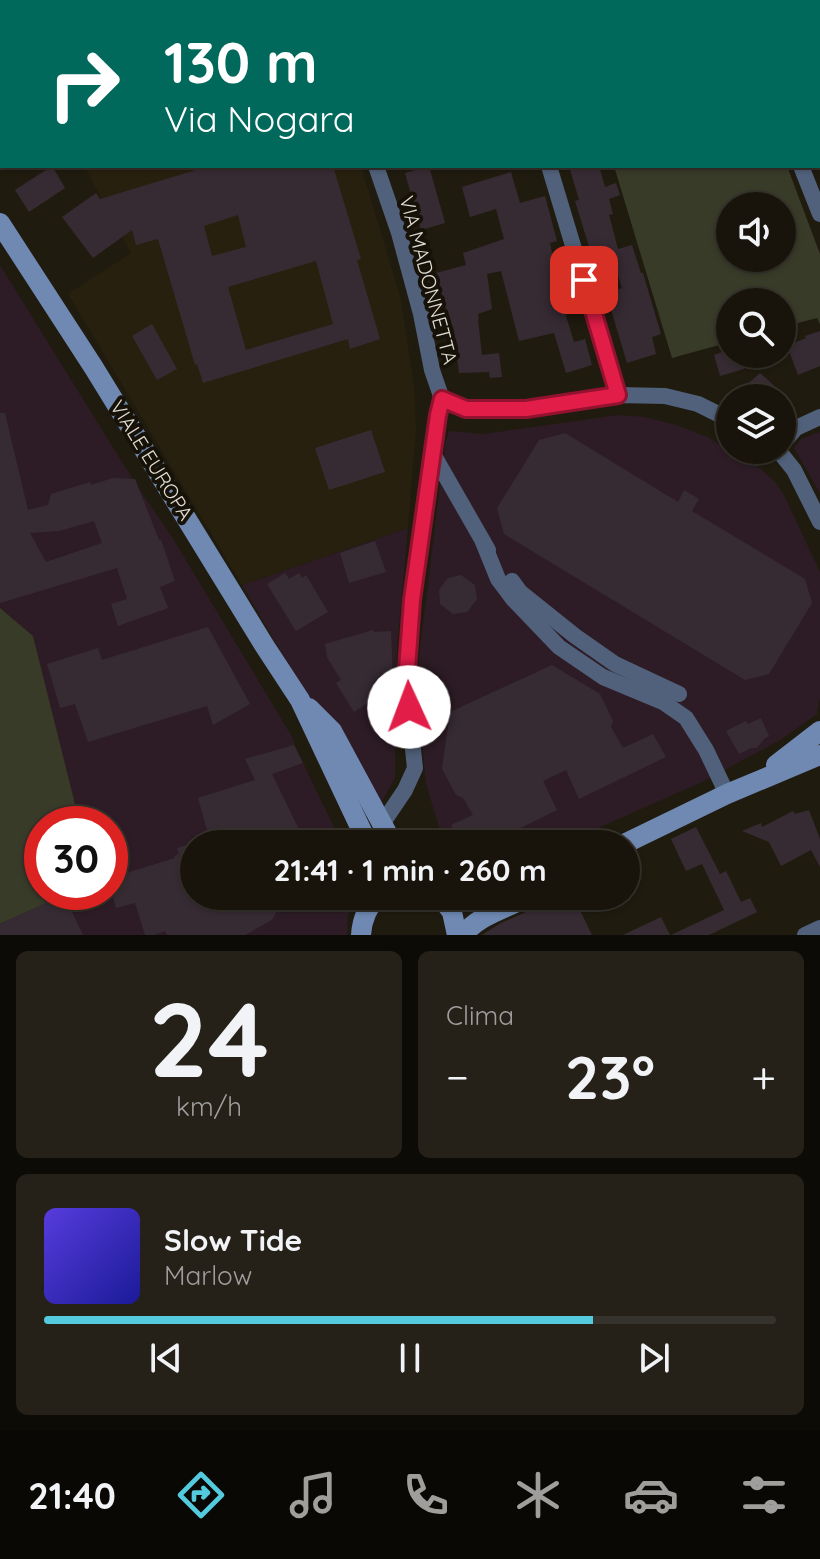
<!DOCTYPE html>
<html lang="it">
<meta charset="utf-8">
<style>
body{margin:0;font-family:Quicksand,sans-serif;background:#252119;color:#f1f3f6;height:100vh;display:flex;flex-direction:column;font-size:30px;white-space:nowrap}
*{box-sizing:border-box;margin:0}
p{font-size:26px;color:#9f9e9d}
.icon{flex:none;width:44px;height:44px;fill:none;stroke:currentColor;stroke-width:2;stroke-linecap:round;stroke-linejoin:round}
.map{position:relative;height:935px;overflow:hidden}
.side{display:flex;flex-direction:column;gap:16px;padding:16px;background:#0d0b06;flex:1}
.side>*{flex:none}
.hud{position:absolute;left:0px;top:0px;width:820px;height:168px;box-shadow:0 2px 6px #0004,0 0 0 2px #36332c;background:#00695c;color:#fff;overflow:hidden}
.controls{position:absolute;left:716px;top:192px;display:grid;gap:16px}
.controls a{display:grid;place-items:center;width:80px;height:80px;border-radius:50%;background:#18140b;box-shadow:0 2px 6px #0004,0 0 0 2px #36332c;font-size:40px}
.speed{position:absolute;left:24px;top:806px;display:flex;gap:16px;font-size:40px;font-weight:700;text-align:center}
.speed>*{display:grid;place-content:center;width:104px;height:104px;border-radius:50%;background:#18140b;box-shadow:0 2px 6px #0004,0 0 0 2px #36332c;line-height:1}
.speed .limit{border:12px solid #d22;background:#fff;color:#111}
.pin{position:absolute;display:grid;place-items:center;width:68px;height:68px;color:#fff;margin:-34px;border-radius:16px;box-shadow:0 4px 12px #0006}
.me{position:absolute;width:88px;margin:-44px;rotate:358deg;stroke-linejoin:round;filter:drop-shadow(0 0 6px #0008)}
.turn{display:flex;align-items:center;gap:28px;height:168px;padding:0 32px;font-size:36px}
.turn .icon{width:104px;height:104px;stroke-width:2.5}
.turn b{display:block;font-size:56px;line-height:68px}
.big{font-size:60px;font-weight:800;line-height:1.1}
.side .widget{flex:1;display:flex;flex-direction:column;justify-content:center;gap:12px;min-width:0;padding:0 28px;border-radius:12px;background:#252119}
.side .dial{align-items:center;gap:0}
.dial b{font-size:104px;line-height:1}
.song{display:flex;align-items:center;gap:24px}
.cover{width:96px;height:96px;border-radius:12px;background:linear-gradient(135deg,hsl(250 70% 55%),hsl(240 70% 35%))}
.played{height:8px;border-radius:4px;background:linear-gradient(90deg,#54cade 75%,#36332c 75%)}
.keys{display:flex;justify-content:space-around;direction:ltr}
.heat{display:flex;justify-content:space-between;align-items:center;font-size:44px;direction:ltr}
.side .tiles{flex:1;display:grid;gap:16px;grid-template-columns:1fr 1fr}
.widget:last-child{grid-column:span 2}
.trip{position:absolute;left:180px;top:830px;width:460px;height:80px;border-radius:40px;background:#18140b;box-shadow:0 2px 6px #0004,0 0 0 2px #36332c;font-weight:800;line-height:80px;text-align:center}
.tab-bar{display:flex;height:128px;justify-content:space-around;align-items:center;background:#0a0804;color:#9f9e9d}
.tab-bar .icon{width:56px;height:56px}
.tab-bar .on{color:#54cade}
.tab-bar b{font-size:36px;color:#f1f3f6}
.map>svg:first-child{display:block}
</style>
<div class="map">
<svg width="820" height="935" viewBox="0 0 820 935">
<rect width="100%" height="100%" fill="#201b0f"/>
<!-- commercial -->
<g fill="#2d1c25">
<path d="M0,265L125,467L133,479H135L138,487L172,537L294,740V744L342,844H194V896H355L348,916L347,935H0V924L64,895L71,892H110V824H80L33,636L0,608Z"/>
<path d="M618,415L645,417L676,425L707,437L760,468L776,483L784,495L820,572V697L817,714L782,739L702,782L562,844H444L426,784L416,682L445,444L449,431L484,434Z"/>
<path d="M820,432V493L794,448L801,439Z"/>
<path d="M408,528L397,647L395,778L378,808L323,724L242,585Z"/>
</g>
<!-- built -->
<path fill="#28200e" d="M84,166H361L401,299L414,386L416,428L408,528L242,585L68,294L131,253Z"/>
<!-- green -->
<g fill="#393b29" fill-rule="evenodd">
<path d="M614,166H787L820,254V324L817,318L782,327V302H730V342L672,358ZM730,206H782V258H730Z"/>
<path d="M0,608L33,636L80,824H42V892H71L0,924Z"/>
</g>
<!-- building -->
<g fill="#372b33" fill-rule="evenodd">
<path d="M52,166L65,188L29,212L15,190Z"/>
<path d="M209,166H333L361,259L357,260L380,339L350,349L348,339L203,383L197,364L195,365L158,239L136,245L132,230L93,258L62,217L96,193L100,199ZM238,215L246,247L212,256L204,226ZM316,261L333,324L246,350L228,287Z"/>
<path d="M429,166L445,223L421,230L405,173Z"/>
<path d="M569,166H599L605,187L616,183L620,195L609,199L613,214L609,215L618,249L632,245L641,273H643L661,334L652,337L656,354L627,363L606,293L622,288L614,264L596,269L575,201L579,200Z"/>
<path d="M511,172L520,203L545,196L557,241L550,243L560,292L562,291L566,305L563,306L574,342L585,339L592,365L566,373L554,333L519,341L501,271L487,274L492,309L478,314L479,319H478L482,355L499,353L502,377L490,378L489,372L459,373L453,326L451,327L436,273L466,265L463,253L504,239L496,209L470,217L462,187Z"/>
<path d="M152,324L177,369L157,380L132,336Z"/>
<path d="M820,331V366L798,375L788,348L794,343L806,338L805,336Z"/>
<path d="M730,349V354H740L744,369L720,376L714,355Z"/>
<path d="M760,373L778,389L769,398H748L741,390Z"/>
<path d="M0,413H5L28,510L48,505L51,494L90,482L91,485L113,478L135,479L159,540H161L175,581L160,587L168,608L118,626L111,604L127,599L117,568L0,603ZM94,521L102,543L46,562L30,533L59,531Z"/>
<path d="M371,430L385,472L329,490L315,448Z"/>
<path d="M565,433L678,502L684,490L699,499L692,511L805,579L812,603L769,674L745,680L504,534L497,508L539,440Z"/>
<path d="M375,541L386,572L349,583L340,553Z"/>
<path d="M285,573L289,579L299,573L302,578L306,575L328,612L296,631L267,584Z"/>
<path d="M461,575L475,585L477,599L467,612L453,614L440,604L439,590L448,578Z"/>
<path d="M208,627L250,704L213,725L207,706L88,742L75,704L60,708L47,664L98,648L102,660Z"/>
<path d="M373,630L374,632L391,631L393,681L374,682L382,694L354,712L336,683L341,680L327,657L325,644Z"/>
<path d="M552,665L600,694L613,721L611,727L623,748L653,734L666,757L579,799L566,770L543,781L557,810L488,844H459L451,825L473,815L463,798L456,795L442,769L450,712Z"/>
<path d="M761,718L769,736L764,739L757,748H751L739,754L726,731L746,721L748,724Z"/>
<path d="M294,745L303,763L272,774L306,844H211L198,798L255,780L245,759Z"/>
<path d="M809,810L820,839V867L811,850L781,866L769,842L742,831L761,823L762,827L793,811L795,814Z"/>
<path d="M696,827L720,874L726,871L741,902L750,898L757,912L709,935H671L724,910L702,864L686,871L671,839Z"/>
<path d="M194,843V896H285L272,920L245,935H167L165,931L154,935H145L135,903L116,908L110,887V878L175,858L174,856L179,854L177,848Z"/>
<path d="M64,895L83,935H0V924Z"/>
<path d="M552,896H573L592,935H482L499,924L535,908L541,901Z"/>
<path d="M661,917L670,935H623Z"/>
</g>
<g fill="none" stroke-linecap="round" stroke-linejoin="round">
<!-- minor -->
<g stroke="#51617b" stroke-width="16">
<path d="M308,0L309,2"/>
<path d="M498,0L499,2"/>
<path d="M740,0L741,2"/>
<path d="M376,166L399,233L421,314L432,370L442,399L438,415L412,600L406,683L415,768L405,790L382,824"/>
<path d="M549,166L618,395"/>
<path d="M801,166L820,214"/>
<path d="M442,399L466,409H526L618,395L665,396L698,404L730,420"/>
<path d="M782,444L796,428L820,417"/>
<path d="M778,450L794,470L820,522"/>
<path d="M433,454L488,550"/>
<path d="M483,542L498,579L513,599L559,647L603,677L663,702L686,718L706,750L727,794"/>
<path d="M512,581L520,592L575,636L615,664L679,694"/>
<path d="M805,935L820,928"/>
</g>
<!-- secondary -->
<g stroke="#6f89b3" stroke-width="20">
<path d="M0,223L94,368L264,645L300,700L368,844"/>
<path d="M309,708L332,731L393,844"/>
<path d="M776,765L820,731"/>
<path d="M624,844L727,794L820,755"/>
<path d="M440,896L452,912L457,935"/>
<path d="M442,898L471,896"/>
<path d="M361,935C362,919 367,907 378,896"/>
<path d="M463,935C480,914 506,909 529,896"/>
</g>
</g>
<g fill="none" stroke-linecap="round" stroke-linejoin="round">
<defs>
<path id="route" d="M409,707L406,683L412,600L438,415L442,399L466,409H526L618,395L584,280"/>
</defs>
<!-- route casing -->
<use href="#route" stroke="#92132f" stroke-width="20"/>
<!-- route -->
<use href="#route" stroke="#e11d48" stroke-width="14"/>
</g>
<g text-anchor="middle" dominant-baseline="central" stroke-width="8" stroke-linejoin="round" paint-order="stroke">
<!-- street labels -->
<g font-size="20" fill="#e2ded7" stroke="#171207">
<text transform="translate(429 280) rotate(75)">VIA MADONNETTA</text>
<text transform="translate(152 460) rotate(58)">VIALE EUROPA</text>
</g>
</g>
</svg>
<div class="controls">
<a><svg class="icon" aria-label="sound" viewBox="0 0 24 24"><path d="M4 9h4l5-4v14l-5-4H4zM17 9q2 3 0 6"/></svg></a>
<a><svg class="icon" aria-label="search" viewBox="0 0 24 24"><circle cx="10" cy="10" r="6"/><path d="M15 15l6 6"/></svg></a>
<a><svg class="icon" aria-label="layers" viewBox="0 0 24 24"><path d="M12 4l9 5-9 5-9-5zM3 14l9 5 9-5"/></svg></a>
</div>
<div class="speed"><div class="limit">30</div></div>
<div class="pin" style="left:584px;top:280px;background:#d93025"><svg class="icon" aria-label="arrive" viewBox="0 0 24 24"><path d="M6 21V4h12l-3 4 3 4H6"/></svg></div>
<svg class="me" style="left:409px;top:707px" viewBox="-20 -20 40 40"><circle r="19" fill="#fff"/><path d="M0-13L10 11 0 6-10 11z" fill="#e11d48"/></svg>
<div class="trip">21:41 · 1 min · 260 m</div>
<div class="hud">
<div class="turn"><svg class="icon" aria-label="right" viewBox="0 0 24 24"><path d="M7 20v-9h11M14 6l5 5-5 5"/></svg><div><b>130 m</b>Via Nogara</div></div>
</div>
</div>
<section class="side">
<div class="tiles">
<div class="widget dial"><b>24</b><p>km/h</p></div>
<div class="widget"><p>Clima</p>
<div class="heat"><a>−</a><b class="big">23°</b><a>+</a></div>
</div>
<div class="widget">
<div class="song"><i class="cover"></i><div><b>Slow Tide</b><p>Marlow</p></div></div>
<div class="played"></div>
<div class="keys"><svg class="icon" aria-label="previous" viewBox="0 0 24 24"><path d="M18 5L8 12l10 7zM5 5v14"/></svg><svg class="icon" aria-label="pause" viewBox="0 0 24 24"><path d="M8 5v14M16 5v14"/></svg><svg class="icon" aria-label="next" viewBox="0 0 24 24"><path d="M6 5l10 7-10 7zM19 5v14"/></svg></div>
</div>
</div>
</section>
<nav class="tab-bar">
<b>21:40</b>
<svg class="icon on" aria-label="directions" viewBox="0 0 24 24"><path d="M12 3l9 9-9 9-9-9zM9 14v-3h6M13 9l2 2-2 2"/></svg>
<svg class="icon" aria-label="music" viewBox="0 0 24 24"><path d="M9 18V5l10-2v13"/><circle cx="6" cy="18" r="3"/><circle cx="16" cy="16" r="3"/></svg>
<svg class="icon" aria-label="phone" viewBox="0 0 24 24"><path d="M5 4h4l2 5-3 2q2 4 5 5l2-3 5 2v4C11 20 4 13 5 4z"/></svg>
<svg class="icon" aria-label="climate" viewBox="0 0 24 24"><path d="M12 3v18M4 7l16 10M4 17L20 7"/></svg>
<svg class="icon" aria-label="car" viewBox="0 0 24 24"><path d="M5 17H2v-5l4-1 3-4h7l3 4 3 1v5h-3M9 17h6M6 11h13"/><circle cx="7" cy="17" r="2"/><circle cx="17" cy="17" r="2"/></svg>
<svg class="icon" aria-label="filters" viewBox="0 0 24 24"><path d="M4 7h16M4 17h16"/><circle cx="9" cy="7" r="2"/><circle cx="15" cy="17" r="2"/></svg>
</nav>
